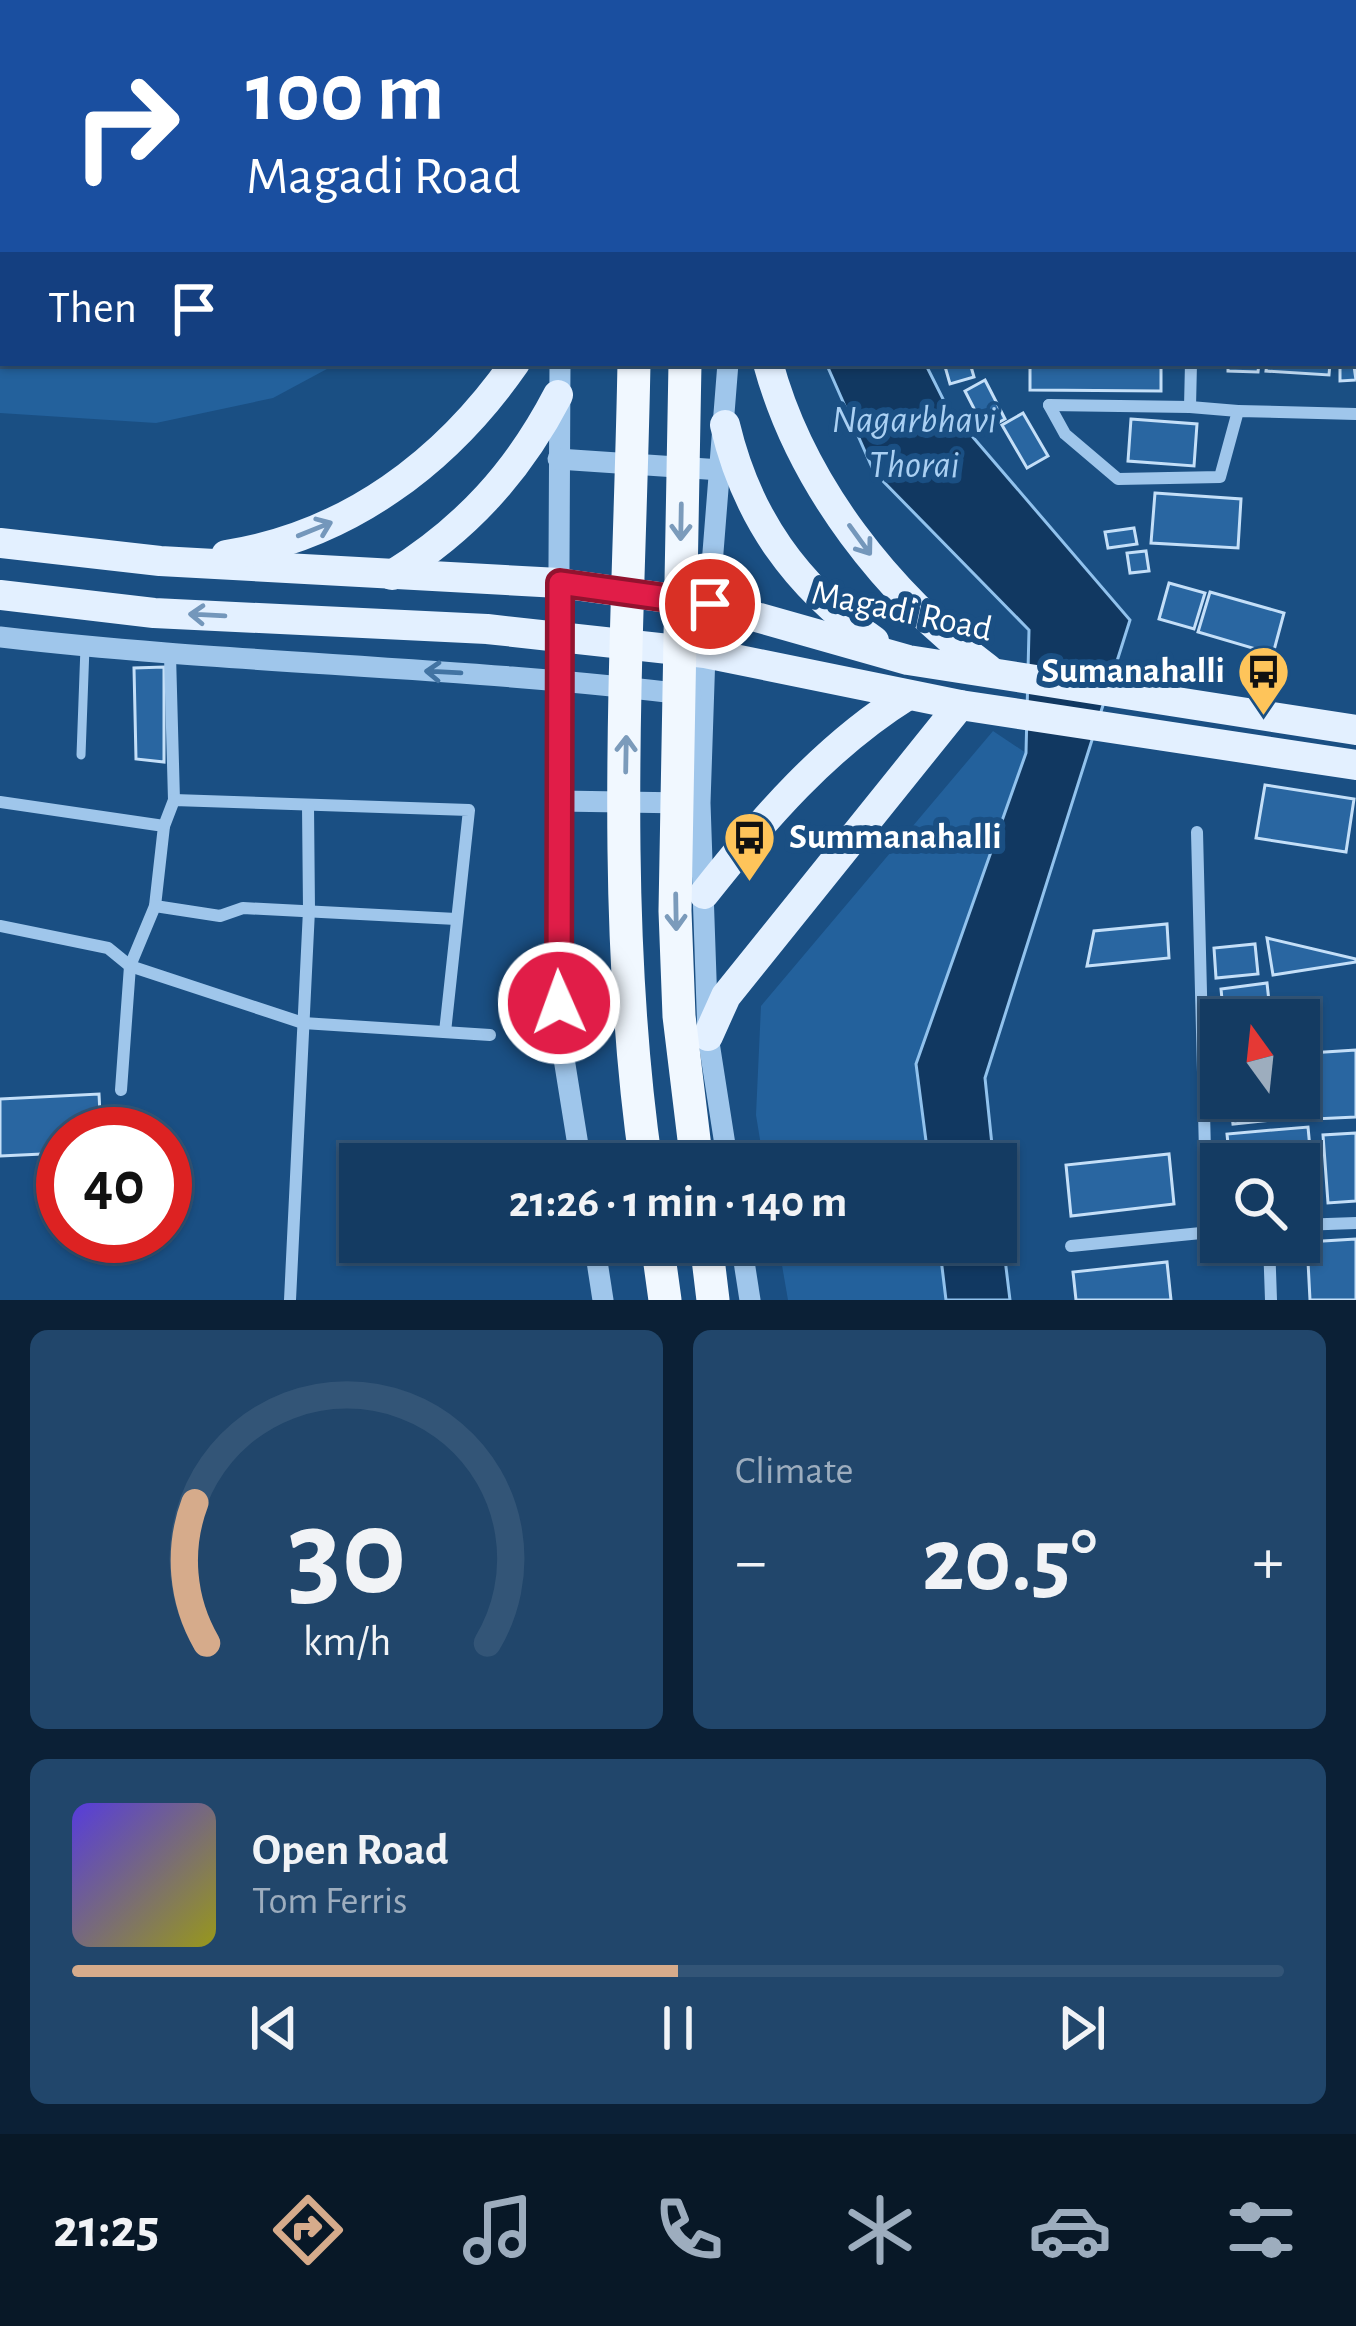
<!DOCTYPE html>
<meta charset="utf-8">
<style>
body{margin:0;font-family:"Alegreya Sans",sans-serif;background:#21466b;color:#f1f3f6;height:100vh;display:flex;flex-direction:column;font-size:45px;white-space:nowrap}
*{box-sizing:border-box;margin:0}
p{font-size:39px;color:#9dadbe}
.icon{flex:none;width:66px;height:66px;fill:none;stroke:currentColor;stroke-width:2;stroke-linecap:round;stroke-linejoin:round}
.map{position:relative;height:1300px;overflow:hidden}
.sheet{display:flex;flex-direction:column;gap:30px;padding:30px;background:#0b2036;flex:1}
.sheet>*{flex:none}
.banner{position:absolute;left:0px;top:0px;width:1356px;height:366px;box-shadow:0 3px 9px #0004,0 0 0 3px #357;background:#1a4fa0;color:#fff;overflow:hidden}
.needle{width:78px;rotate:345deg}
.controls{position:absolute;left:1200px;top:999px;display:grid;gap:24px}
.controls a{display:grid;place-items:center;width:120px;height:120px;border-radius:0px;background:#143b62;box-shadow:0 3px 9px #0004,0 0 0 3px #357;font-size:60px}
.speed{position:absolute;left:36px;top:1107px;display:flex;gap:24px;font-size:60px;font-weight:700;text-align:center}
.speed>*{display:grid;place-content:center;width:156px;height:156px;border-radius:50%;background:#143b62;box-shadow:0 3px 9px #0004,0 0 0 3px #357;line-height:1}
.speed .limit{border:18px solid #d22;background:#fff;color:#111}
.pin{position:absolute;display:grid;place-items:center;width:102px;height:102px;color:#fff;margin:-51px;border:6px solid #fff;border-radius:50%;box-shadow:0 3px 12px #0007}
.me{position:absolute;width:132px;margin:-66px;rotate:358deg;stroke-linejoin:round;filter:drop-shadow(0 0 9px #0008)}
.turn{display:flex;align-items:center;gap:42px;height:252px;padding:0 48px;font-size:54px}
.turn .icon{width:156px;height:156px;stroke-width:2.5}
.turn b{display:block;font-size:84px;line-height:102px}
.then{display:flex;align-items:center;height:114px;padding:0 48px;background:#0003;gap:24px;font-size:45px}
.big{font-size:90px;font-weight:600;line-height:1.1}
.sheet .widget{flex:1;display:flex;flex-direction:column;justify-content:center;gap:18px;min-width:0;padding:0 42px;border-radius:18px;background:#21466b}
.sheet .dial{align-items:center;gap:0}
.dial svg{height:312px;overflow:visible;fill:none;stroke:#357;stroke-width:7;stroke-linecap:round;text-anchor:middle}
.dial text{fill:#f1f3f6;stroke:none}
.song{display:flex;align-items:center;gap:36px}
.cover{width:144px;height:144px;border-radius:18px;background:linear-gradient(135deg,hsl(250 70% 55%),hsl(60 70% 35%))}
.played{height:12px;border-radius:6px;background:linear-gradient(90deg,#d6ab8b 50%,#357 50%)}
.keys{display:flex;justify-content:space-around;direction:ltr}
.heat{display:flex;justify-content:space-between;align-items:center;font-size:66px;direction:ltr}
.sheet .tiles{flex:1;display:grid;gap:30px;grid-template-columns:1fr 1fr}
.widget:last-child{grid-column:span 2}
.trip{position:absolute;left:339px;top:1143px;width:678px;height:120px;border-radius:0px;background:#143b62;box-shadow:0 3px 9px #0004,0 0 0 3px #357;font-weight:600;line-height:120px;text-align:center}
.tab-bar{display:flex;height:192px;justify-content:space-around;align-items:center;background:#081827;color:#9dadbe}
.tab-bar .icon{width:84px;height:84px}
.tab-bar .active{color:#d6ab8b}
.tab-bar b{font-size:54px;color:#f1f3f6}
.map>svg:first-child{display:block}
</style>
<div class="map">
<svg width="1356" height="1300" viewBox="0 0 1356 1300">
<rect width="100%" height="100%" fill="#1a4f83"/>
<!-- green -->
<g fill="#23619c">
<path d="M0,0H471L3,3V363H338L273,398L156,423L0,413Z"/>
<path d="M993,731L1026,753L916,1064L929,1164H764L756,1115L761,1006Z"/>
<path d="M778,1242H939L946,1300H788Z"/>
</g>
<!-- water -->
<g fill="#113861" stroke="#91c2ed" stroke-width="3">
<path d="M826,363H925L947,407L1130,620L985,1078L994,1164H929L916,1064L1026,753L1029,630L874,472Z"/>
<path d="M996,1185L1010,1300H946L939,1242H996Z"/>
</g>
<!-- building -->
<g fill="#2966a1" stroke="#c4dff8" stroke-width="3">
<path d="M1353,359L1356,380L1340,381V363Z"/>
<path d="M944,363H970L974,377L950,384Z"/>
<path d="M1030,363H1161V391L1030,390Z"/>
<path d="M1228,363H1259L1258,372L1228,371Z"/>
<path d="M1267,363H1330L1329,375L1266,371Z"/>
<path d="M985,380L1005,419L985,430L965,391Z"/>
<path d="M1023,413L1048,456L1027,468L1002,425Z"/>
<path d="M1131,419L1197,424L1194,466L1128,461Z"/>
<path d="M1155,493L1241,499L1238,548L1151,543Z"/>
<path d="M1134,528L1137,544L1108,548L1105,532Z"/>
<path d="M1146,551L1149,571L1130,573L1127,553Z"/>
<path d="M1169,583L1205,593L1194,629L1159,619Z"/>
<path d="M1210,592L1284,613L1273,654L1198,632Z"/>
<path d="M164,667V762L136,759L134,668Z"/>
<path d="M1265,785L1354,799L1346,852L1256,838Z"/>
<path d="M1167,924L1169,958L1087,966L1094,931Z"/>
<path d="M1267,938L1356,959V962L1273,975Z"/>
<path d="M1255,944L1258,974L1216,978L1214,948Z"/>
<path d="M1267,983L1271,1020H1224L1221,989Z"/>
<path d="M1356,1050V1117L1314,1119L1310,1053Z"/>
<path d="M99,1094L101,1134H63V1153L0,1156V1099Z"/>
<path d="M1299,1095L1301,1117L1233,1124L1230,1098Z"/>
<path d="M1308,1127L1315,1202L1299,1203V1164H1230L1227,1134Z"/>
<path d="M1356,1133V1201L1328,1203L1323,1135Z"/>
<path d="M1169,1154L1174,1204L1071,1216L1066,1165Z"/>
<path d="M1356,1239V1300H1310L1307,1242Z"/>
<path d="M1167,1262L1171,1300H1076L1073,1272Z"/>
</g>
<g fill="none" stroke-linecap="round" stroke-linejoin="round">
<!-- service -->
<path stroke="#9fc6eb" stroke-width="9" d="M81,755L85,647"/>
<!-- minor -->
<g stroke="#9fc6eb" stroke-width="12">
<path d="M1067,3V0"/>
<path d="M1353,178L1356,179"/>
<path d="M1191,363L1190,407L1238,411"/>
<path d="M1049,405L1065,434L1118,479L1220,477L1238,411L1356,414"/>
<path d="M1049,405L1190,407"/>
<path d="M170,655L174,800"/>
<path d="M0,802L164,826L155,906L130,966L121,1090"/>
<path d="M164,826L174,800L469,810L445,1032"/>
<path d="M1197,832L1207,1232"/>
<path d="M155,906L220,916L243,908L456,919"/>
<path d="M0,926L108,948L130,966L303,1023L490,1035"/>
<path d="M1299,1225L1356,1223"/>
<path d="M1269,1242L1271,1300"/>
<path d="M1071,1246L1221,1231"/>
<path d="M290,1300L309,910L308,806"/>
</g>
<!-- tertiary -->
<g stroke="#9fc6eb" stroke-width="21">
<path d="M586,3L587,0"/>
<path d="M760,3V0"/>
<path d="M560,363L557,965L561,1040L581,1164"/>
<path d="M728,363L705,653L700,803L708,1036L728,1164"/>
<path d="M558,459L721,470"/>
<path d="M0,637C230,664 461,666 691,695"/>
<path d="M559,801L685,803"/>
<path d="M594,1242L603,1300"/>
<path d="M741,1242L750,1300"/>
</g>
<!-- primary -->
<g stroke="#e3f0ff" stroke-width="30">
<path d="M768,363C801,485 888,595 988,669"/>
<path d="M725,425C747,518 796,586 874,641"/>
<path d="M0,543L160,561L559,583L710,604L908,660L1356,730"/>
<path d="M226,555C348,536 446,462 515,363"/>
<path d="M392,575C466,529 518,472 558,395"/>
<path d="M0,595L154,613L487,629L705,653L960,705L1356,765"/>
<path d="M704,894C763,819 826,746 908,695"/>
<path d="M708,1036L726,996L960,705"/>
</g>
<!-- trunk -->
<g stroke="#f1f8ff" stroke-width="33">
<path d="M644,3V0"/>
<path d="M695,3L696,0"/>
<path d="M657,1242L665,1300"/>
<path d="M706,1242L713,1300"/>
</g>
<!-- trunk-bridge -->
<g stroke="#f1f8ff" stroke-width="33">
<path d="M634,363C629,629 608,900 646,1164"/>
<path d="M685,363L675,911L679,1016L697,1164"/>
</g>
</g>
<!-- one-way arrows -->
<defs><path id="oneway-shaft" d="M-6 0H5M1.5-3L5.5 0L1.5 3" fill="none" stroke-width="1.6" stroke-linecap="round" stroke-linejoin="round" transform="scale(3)"/></defs>
<g stroke="#7b9bbb">
<use href="#oneway-shaft" transform="translate(681 522) rotate(91)"/>
<use href="#oneway-shaft" transform="translate(626 754) rotate(-89)"/>
<use href="#oneway-shaft" transform="translate(676 912) rotate(89)"/>
</g>
<g stroke="#7497bb">
<use href="#oneway-shaft" transform="translate(315 529) rotate(-22)"/>
<use href="#oneway-shaft" transform="translate(860 540) rotate(54)"/>
<use href="#oneway-shaft" transform="translate(207 615) rotate(-177)"/>
</g>
<use stroke="#4273a2" href="#oneway-shaft" transform="translate(443 672) rotate(-177)"/>
<g fill="none" stroke-linecap="round" stroke-linejoin="round">
<defs>
<path id="route" d="M559,1003L560,583L710,604"/>
</defs>
<!-- route casing -->
<use href="#route" stroke="#92132f" stroke-width="30"/>
<!-- route -->
<use href="#route" stroke="#e11d48" stroke-width="21"/>
</g>
<!-- icons -->
<defs>
<symbol id="bus-pin" viewBox="-11 -11 22 30"><path d="M0 17L-7.5 6A9.5 9.5 0 1 1 7.5 6Z" fill="#fec45a" stroke="#1a4f83"/><path d="M-5-6H5V4H4V6H2V4H-2V6H-4V4H-5ZM-3.5-4V0h7V-4ZM-3.5 1.2v1.5H-2V1.2ZM2 1.2v1.5H3.5V1.2Z" fill="#111"/></symbol>
</defs>
<g fill-rule="evenodd">
<use href="#bus-pin" x="1234" y="642" width="59" height="81"/>
<use href="#bus-pin" x="720" y="808" width="59" height="81"/>
</g>
<g text-anchor="middle" dominant-baseline="central" stroke-width="12" stroke-linejoin="round" paint-order="stroke">
<!-- street labels -->
<g font-size="36" fill="#fff" stroke="#1a4f83">
<text transform="translate(902 611) rotate(12)">Magadi Road</text>
</g>
<!-- poi labels -->
<g font-size="36" font-weight="bold" fill="#fff" stroke="#1a4f83" text-anchor="end">
<text x="1225" y="671">Sumanahalli</text>
<text x="789" y="837" text-anchor="start">Summanahalli</text>
</g>
<!-- water labels -->
<g font-size="39" font-style="italic" fill="#aad0f3" stroke="#1a4f83">
<text x="914" y="420">Nagarbhavi<tspan x="914" dy="45">Thorai</tspan></text>
</g>
</g>
</svg>
<div class="controls">
<a><svg class="needle" viewBox="-14 -14 28 28"><path d="M0-13l5 13h-10z" fill="#e53935"/><path d="M0 13l5-13h-10z" fill="#9dadbe"/></svg></a>
<a><svg class="icon" aria-label="search" viewBox="0 0 24 24"><circle cx="10" cy="10" r="6"/><path d="M15 15l6 6"/></svg></a>
</div>
<div class="speed"><div class="limit">40</div></div>
<div class="pin" style="left:710px;top:604px;background:#d93025"><svg class="icon" aria-label="arrive" viewBox="0 0 24 24"><path d="M6 21V4h12l-3 4 3 4H6"/></svg></div>
<svg class="me" style="left:559px;top:1003px" viewBox="-20 -20 40 40"><circle r="17" fill="#e11d48" stroke="#fff" stroke-width="3"/><path d="M0-11L8 9 0 5-8 9z" fill="#fff"/></svg>
<div class="trip">21:26 · 1 min · 140 m</div>
<div class="banner">
<div class="turn"><svg class="icon" aria-label="right" viewBox="0 0 24 24"><path d="M7 20v-9h11M14 6l5 5-5 5"/></svg><div><b>100 m</b>Magadi Road</div></div>
<div class="then">Then<svg class="icon" aria-label="arrive" viewBox="0 0 24 24"><path d="M6 21V4h12l-3 4 3 4H6"/></svg></div>
</div>
</div>
<section class="sheet">
<div class="tiles">
<div class="widget dial"><svg viewBox="0 0 100 80">
<path d="M14 69A42 42 0 1 1 86 69"/>
<path d="M14 69A42 42 0 0 1 11 33" stroke="#d6ab8b"/>
<text x="50" y="56" font-size="32" font-weight="700">30</text>
<text x="50" y="72" font-size="11">km/h</text>
</svg></div>
<div class="widget"><p>Climate</p>
<div class="heat"><a>−</a><b class="big">20.5°</b><a>+</a></div>
</div>
<div class="widget">
<div class="song"><i class="cover"></i><div><b>Open Road</b><p>Tom Ferris</p></div></div>
<div class="played"></div>
<div class="keys"><svg class="icon" aria-label="previous" viewBox="0 0 24 24"><path d="M18 5L8 12l10 7zM5 5v14"/></svg><svg class="icon" aria-label="pause" viewBox="0 0 24 24"><path d="M8 5v14M16 5v14"/></svg><svg class="icon" aria-label="next" viewBox="0 0 24 24"><path d="M6 5l10 7-10 7zM19 5v14"/></svg></div>
</div>
</div>
</section>
<nav class="tab-bar">
<b>21:25</b>
<svg class="icon active" aria-label="directions" viewBox="0 0 24 24"><path d="M12 3l9 9-9 9-9-9zM9 14v-3h6M13 9l2 2-2 2"/></svg>
<svg class="icon" aria-label="music" viewBox="0 0 24 24"><path d="M9 18V5l10-2v13"/><circle cx="6" cy="18" r="3"/><circle cx="16" cy="16" r="3"/></svg>
<svg class="icon" aria-label="phone" viewBox="0 0 24 24"><path d="M5 4h4l2 5-3 2q2 4 5 5l2-3 5 2v4C11 20 4 13 5 4z"/></svg>
<svg class="icon" aria-label="climate" viewBox="0 0 24 24"><path d="M12 3v18M4 7l16 10M4 17L20 7"/></svg>
<svg class="icon" aria-label="car" viewBox="0 0 24 24"><path d="M5 17H2v-5l4-1 3-4h7l3 4 3 1v5h-3M9 17h6M6 11h13"/><circle cx="7" cy="17" r="2"/><circle cx="17" cy="17" r="2"/></svg>
<svg class="icon" aria-label="filters" viewBox="0 0 24 24"><path d="M4 7h16M4 17h16"/><circle cx="9" cy="7" r="2"/><circle cx="15" cy="17" r="2"/></svg>
</nav>
